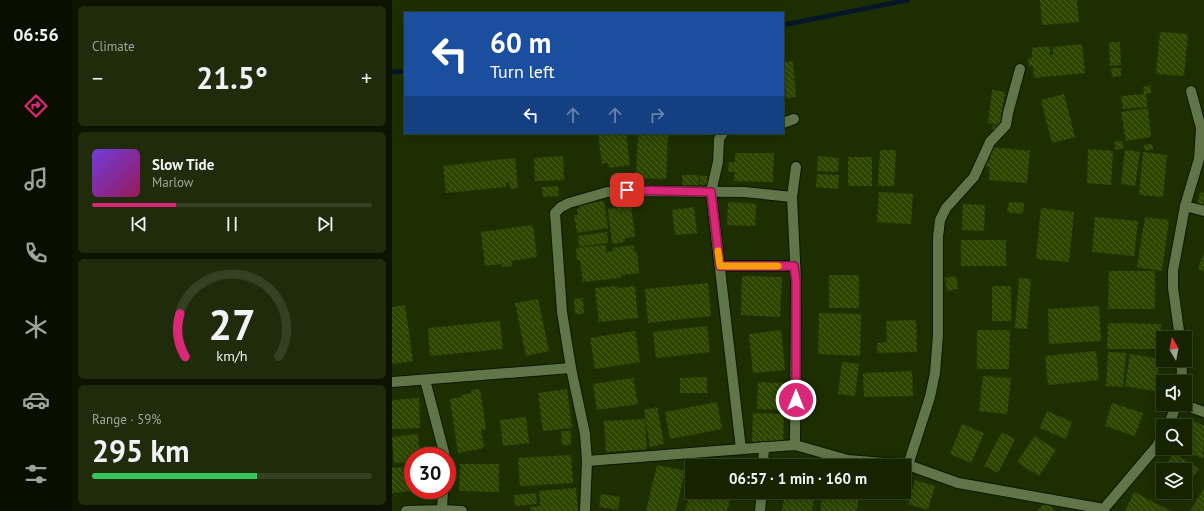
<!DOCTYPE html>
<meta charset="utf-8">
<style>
body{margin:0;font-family:"PT Sans",sans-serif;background:#1f2b0b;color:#f1f3f6;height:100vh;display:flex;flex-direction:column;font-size:15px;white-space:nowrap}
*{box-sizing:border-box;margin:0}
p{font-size:13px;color:#9ea499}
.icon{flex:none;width:22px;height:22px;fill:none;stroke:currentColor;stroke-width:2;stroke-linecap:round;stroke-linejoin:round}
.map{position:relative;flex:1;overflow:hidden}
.panel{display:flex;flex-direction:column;gap:6px;padding:6px;background:#0c1301;width:320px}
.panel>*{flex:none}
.hud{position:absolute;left:12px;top:12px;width:380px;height:122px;border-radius:0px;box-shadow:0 2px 10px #0003,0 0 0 1px #354023;background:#1a4fa0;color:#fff;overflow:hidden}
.needle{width:26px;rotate:350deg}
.fabs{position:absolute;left:764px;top:331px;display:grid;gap:8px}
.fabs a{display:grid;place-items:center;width:36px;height:36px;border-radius:0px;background:#162301;box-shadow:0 2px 10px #0003,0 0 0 1px #354023;font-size:20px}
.speed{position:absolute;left:12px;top:447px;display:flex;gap:8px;font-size:20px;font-weight:700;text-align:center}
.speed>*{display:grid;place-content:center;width:52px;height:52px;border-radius:50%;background:#162301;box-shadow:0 2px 10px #0003,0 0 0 1px #354023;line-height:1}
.speed .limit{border:6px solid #d22;background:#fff;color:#111}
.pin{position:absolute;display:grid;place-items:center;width:34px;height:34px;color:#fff;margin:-17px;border-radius:8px;box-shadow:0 2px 6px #0006}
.me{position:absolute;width:44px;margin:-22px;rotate:0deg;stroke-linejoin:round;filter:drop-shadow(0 0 3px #0008)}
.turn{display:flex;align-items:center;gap:14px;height:84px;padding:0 20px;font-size:18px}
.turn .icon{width:52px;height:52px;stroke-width:2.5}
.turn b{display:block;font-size:28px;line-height:34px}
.lanes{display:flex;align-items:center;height:38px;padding:0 20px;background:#0003;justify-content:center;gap:20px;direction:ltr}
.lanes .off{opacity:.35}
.big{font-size:30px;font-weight:700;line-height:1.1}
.panel .widget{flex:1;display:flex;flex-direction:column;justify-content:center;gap:6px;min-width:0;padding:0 14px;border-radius:6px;background:#1f2b0b}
.panel .dial{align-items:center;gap:0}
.dial svg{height:104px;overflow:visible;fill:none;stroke:#354023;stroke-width:7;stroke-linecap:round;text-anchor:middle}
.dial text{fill:#f1f3f6;stroke:none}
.song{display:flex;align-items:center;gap:12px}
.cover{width:48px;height:48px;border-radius:6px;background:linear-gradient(135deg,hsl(260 70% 55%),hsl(330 70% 35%))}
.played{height:4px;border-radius:2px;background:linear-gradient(90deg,#db2777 30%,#354023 30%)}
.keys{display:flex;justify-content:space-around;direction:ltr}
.heat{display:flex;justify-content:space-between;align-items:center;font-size:22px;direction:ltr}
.charge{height:6px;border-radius:3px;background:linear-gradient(90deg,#34c759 59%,#354023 0)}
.trip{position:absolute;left:293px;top:459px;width:226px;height:40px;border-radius:0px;background:#162301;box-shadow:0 2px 10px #0003,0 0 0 1px #354023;font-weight:700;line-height:40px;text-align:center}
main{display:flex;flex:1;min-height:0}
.tabs{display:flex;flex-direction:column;width:72px;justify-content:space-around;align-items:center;background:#090e00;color:#9ea499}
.tabs .icon{width:28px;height:28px}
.tabs .on{color:#db2777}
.tabs b{font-size:18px;color:#f1f3f6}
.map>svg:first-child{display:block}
</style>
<main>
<nav class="tabs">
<b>06:56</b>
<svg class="icon on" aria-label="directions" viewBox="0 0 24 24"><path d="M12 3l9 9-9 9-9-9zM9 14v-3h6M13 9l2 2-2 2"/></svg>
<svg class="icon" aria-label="music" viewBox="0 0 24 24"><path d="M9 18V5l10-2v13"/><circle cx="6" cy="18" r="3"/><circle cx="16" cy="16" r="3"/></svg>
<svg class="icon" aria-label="phone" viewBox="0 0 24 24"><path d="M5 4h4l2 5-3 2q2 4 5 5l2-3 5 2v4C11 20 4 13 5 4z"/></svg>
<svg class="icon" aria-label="climate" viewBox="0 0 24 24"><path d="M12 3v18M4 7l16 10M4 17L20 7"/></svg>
<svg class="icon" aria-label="car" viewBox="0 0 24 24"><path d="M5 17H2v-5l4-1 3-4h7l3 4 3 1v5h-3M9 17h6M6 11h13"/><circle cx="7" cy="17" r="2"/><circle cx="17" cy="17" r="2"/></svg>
<svg class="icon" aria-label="filters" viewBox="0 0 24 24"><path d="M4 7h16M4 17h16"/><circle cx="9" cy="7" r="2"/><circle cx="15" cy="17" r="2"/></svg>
</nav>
<section class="panel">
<div class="widget"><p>Climate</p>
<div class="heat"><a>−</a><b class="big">21.5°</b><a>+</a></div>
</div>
<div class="widget">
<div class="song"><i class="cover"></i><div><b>Slow Tide</b><p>Marlow</p></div></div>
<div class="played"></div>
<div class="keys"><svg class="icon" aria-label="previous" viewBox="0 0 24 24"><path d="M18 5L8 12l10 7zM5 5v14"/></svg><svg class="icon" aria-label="pause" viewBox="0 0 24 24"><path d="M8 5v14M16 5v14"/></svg><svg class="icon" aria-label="next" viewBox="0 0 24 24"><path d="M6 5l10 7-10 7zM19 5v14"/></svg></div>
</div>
<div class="widget dial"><svg viewBox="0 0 100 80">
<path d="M14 69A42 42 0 1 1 86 69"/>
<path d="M14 69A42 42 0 0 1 10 36" stroke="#db2777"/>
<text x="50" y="56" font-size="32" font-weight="700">27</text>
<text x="50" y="72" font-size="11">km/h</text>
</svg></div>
<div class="widget"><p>Range · 59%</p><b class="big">295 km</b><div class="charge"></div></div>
</section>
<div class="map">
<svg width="812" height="511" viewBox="0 0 812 511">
<defs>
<pattern id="building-back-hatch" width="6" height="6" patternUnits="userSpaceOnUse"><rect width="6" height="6" fill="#2c4600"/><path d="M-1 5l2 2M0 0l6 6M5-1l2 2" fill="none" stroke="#4a6024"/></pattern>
</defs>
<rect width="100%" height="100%" fill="#1d2f01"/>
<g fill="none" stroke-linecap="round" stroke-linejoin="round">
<!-- stream -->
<g stroke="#03162a" stroke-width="4.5">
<path d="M391,25L516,0"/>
<path d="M0,72L13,71"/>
</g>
</g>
<!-- building -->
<g fill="url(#building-back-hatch)">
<path d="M648,0H685L687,22L650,25Z"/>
<path d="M768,32L796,34L792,76L764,74Z"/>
<path d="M717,42H728L729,65L718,66Z"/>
<path d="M690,44L693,73L642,78L641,66L637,67L636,58H640V48L658,46V55H661V47Z"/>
<path d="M401,61L404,97L394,98L391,62Z"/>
<path d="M719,68H729V76L720,77Z"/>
<path d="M758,85L759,93L754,94L755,107L731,109L729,96L752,94L751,87Z"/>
<path d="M600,90L613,92L608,125L596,123Z"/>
<path d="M672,94L683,137L660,143L649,100Z"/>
<path d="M756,108L759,137L734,141L729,112Z"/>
<path d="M601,125H606V133H600Z"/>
<path d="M206,133H234L238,165L217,168L216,163L210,164Z"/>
<path d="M246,133H276L274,179L244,178Z"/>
<path d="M730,141L732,148L724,150L722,142Z"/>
<path d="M760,144L761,149L753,151L752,145Z"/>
<path d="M599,147L638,151L635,183L597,180L598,167H594V159L598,160Z"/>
<path d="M696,149L721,151L719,185L695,183Z"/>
<path d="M488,150H504L502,186H486Z"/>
<path d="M733,150L748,152L743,186L729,184Z"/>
<path d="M751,152L775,155L771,197L747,195Z"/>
<path d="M343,153H382L381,182L342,181L343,172H336L337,162H343Z"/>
<path d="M171,156L172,180L143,181L142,158Z"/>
<path d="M426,156L447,158L446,172L425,171Z"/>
<rect x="456" y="157" width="24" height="29"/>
<path d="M123,158L126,188L118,189L117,182L114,183V187L54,193L51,166Z"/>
<path d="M425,174L447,175L446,189L424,187Z"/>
<path d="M290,175H307V185L291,186Z"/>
<path d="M308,176H315L316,185H308Z"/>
<path d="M166,186L167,196L151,197L150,187Z"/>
<path d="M487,192L521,194L519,224L485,222Z"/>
<path d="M808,192L812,193V207L805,205Z"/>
<path d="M212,201L216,228L185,233L182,215H186L185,209L188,208V204Z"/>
<path d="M336,202L364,204L363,226L335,225Z"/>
<path d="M617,202L632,203L631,214L615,212Z"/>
<path d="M571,204L593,205L592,231L570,230Z"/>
<path d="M239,206L243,237L233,238V242L220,244L216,209Z"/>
<path d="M302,207L305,233L283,235L280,210Z"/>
<path d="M649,208L682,212L677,262L644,259Z"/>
<path d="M703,217L746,221L742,256L700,252Z"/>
<path d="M753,217L777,220L770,271L745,267Z"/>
<path d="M141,225L145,257L119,261L120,266L110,267V264L93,266L89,232Z"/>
<path d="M215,232L216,243L187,247L186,236Z"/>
<rect x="569" y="240" width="45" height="26"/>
<path d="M214,245V252L221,251L220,248L242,245V252H245L247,273L229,275V278L191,282L188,260H185L184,248Z"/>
<path d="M812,253V271L806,269Z"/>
<path d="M717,271H763V309H716Z"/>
<rect x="437" y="275" width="30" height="33"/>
<path d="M350,276L390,277L388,317L349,315Z"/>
<path d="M564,276L566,289L555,291L553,278Z"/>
<path d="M627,278L639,279L635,329L623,328Z"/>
<path d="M316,283L319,316L256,323L253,289Z"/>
<path d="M226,286V288L243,286L246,318L207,322L203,288Z"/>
<rect x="600" y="286" width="19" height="35"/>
<path d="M191,298L192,314H183L182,299Z"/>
<path d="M146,299L157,351L134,356L123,303Z"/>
<path d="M13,305L21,361L0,364V307Z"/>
<path d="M707,306L709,341L657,344L656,309Z"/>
<path d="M427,313L469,314L468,356L426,354Z"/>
<path d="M524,320L525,352L485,353V343L495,342L494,321Z"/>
<path d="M108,321L111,349L38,356L36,328Z"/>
<path d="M716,323L769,324V349H715Z"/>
<path d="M315,326L318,352L264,358L261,332Z"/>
<path d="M389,330L393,370L361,373L357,334Z"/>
<path d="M585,330H618L617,369H585Z"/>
<path d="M243,331L248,362L203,369L198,338Z"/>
<path d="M704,351L707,380L656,385L653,356Z"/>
<path d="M716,352L734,353L731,387L714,386Z"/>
<path d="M738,354L768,359L763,391L733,386Z"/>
<path d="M450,362L467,364L463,396L446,394Z"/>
<path d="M520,371L521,396L472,397L471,373Z"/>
<path d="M591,376L619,378L615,414L587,411Z"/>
<path d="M315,377V393H288V378Z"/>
<path d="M241,378L246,404L205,410L201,384Z"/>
<path d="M366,382L394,383L393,410L365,409Z"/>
<path d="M409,387L420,388L419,397L408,396Z"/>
<path d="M88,389L94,429L89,430L92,448L66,453L58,399L70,397L69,395L80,393L79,390Z"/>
<path d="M175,389L180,428L151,431L146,393Z"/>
<path d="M27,398L28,428L0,429V400Z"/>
<path d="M325,402L330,429L278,439L273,412Z"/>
<path d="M720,403L751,413L743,436L713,426Z"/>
<path d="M265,407L272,444L258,447L252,410Z"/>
<path d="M655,411L680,422L674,439L648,428Z"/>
<path d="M361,413L392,414L391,443L360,442Z"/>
<path d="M134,417L137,443L111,446L108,420Z"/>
<path d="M796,418L812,426L811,459L789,448H793V426H792Z"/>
<path d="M253,419L255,449L214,452L212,421Z"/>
<path d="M570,424L592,433L579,463L558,454Z"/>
<path d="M169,431H179V445H170Z"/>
<path d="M610,432L623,439L606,473L592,466Z"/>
<path d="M26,434L28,456H21V462L2,463L0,437Z"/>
<path d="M643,436L664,450L647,476L625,462Z"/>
<path d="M782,453L807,469L793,489V470H771V482L765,478Z"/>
<path d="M179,455L181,483L128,486L126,458Z"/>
<path d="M68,464H107V492L67,491Z"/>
<path d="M265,465L293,471L284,511H254Z"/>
<path d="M11,467V470L21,469V491L0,493V468Z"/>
<path d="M523,480L543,486L536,510L516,504Z"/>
<path d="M184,488L186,511H139L138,507L148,506L147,491Z"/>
<path d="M812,488V511H798Z"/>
<path d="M299,492H325L339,496L335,511H293Z"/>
<path d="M393,492H423L420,511H390Z"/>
<path d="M431,492L467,496L465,511H428Z"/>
<path d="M460,492H476L474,497Z"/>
<path d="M742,492L779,511H733Z"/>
<path d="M144,493L145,504L123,506L122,495Z"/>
<path d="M209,494L228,497L226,510L207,507Z"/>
<path d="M654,502L663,511H645Z"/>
</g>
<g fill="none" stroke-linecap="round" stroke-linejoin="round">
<defs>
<g id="minor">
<path d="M391,123L402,119"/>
<path d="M331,133L327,139L326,162L319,192L349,449"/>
<path d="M793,206L812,211"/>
<path d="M328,266H402"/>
<path d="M788,338L781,288V271L793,206L807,159L809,128L799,91"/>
<path d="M33,380L53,456"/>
<path d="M0,382L179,368"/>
<path d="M788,382L790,372L789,360"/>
<path d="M790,404L812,412"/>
<path d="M776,426L785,404"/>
<path d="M403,445L404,281L400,197L404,167"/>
<path d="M195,461L403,445L456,460L516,465L566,483L712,509"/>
<path d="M516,465L538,397L543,373L546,335V237L548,220L554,208L582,177L598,142L614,125L616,113L628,69"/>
<path d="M371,466L372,447"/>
<path d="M50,510L70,511"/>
<path d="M14,511L50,510L51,490"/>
<path d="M193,511L195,461L193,434L179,368L170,312L163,213L169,207L177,203L215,192L235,191L352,192L400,197"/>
<path d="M368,511L370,492"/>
<path d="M710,511L765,446L771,435"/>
</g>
</defs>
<!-- minor casing -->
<use href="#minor" stroke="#091600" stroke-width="12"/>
<!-- minor -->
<use href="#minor" stroke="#607648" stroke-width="10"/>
</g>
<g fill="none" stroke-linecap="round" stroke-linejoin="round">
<defs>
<path id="route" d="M235,190L319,192L328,266H402L404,281V400"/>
</defs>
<!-- route casing -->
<use href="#route" stroke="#8e194d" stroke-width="10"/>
<!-- route -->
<use href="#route" stroke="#db2777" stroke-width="7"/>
<!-- slow -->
<path stroke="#f59e0b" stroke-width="7" d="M326,251L328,266H386"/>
</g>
</svg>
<div class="fabs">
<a><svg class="needle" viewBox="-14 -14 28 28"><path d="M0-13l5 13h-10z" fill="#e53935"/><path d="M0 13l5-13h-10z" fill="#9ea499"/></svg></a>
<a><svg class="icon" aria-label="sound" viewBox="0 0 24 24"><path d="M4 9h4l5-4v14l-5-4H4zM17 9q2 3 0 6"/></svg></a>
<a><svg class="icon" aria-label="search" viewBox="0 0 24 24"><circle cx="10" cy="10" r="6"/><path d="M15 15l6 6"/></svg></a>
<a><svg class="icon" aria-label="layers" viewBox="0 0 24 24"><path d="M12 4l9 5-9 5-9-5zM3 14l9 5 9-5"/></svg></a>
</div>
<div class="speed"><div class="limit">30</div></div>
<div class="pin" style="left:235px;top:190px;background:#d93025"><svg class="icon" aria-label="arrive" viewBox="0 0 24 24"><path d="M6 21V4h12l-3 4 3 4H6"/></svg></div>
<svg class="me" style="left:404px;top:400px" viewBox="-20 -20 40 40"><circle r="17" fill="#db2777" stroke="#fff" stroke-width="3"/><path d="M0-11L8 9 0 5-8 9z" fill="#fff"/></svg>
<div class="trip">06:57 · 1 min · 160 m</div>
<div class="hud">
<div class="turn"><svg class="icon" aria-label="left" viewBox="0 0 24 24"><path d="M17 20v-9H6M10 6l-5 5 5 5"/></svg><div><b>60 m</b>Turn left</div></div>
<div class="lanes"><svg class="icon" aria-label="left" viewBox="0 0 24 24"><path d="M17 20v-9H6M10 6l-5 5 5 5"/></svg><svg class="icon off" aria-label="ahead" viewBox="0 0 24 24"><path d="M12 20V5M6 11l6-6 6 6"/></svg><svg class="icon off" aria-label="ahead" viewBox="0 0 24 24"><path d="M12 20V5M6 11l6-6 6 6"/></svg><svg class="icon off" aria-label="right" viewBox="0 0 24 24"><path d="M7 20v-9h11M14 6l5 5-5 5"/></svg></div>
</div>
</div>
</main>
